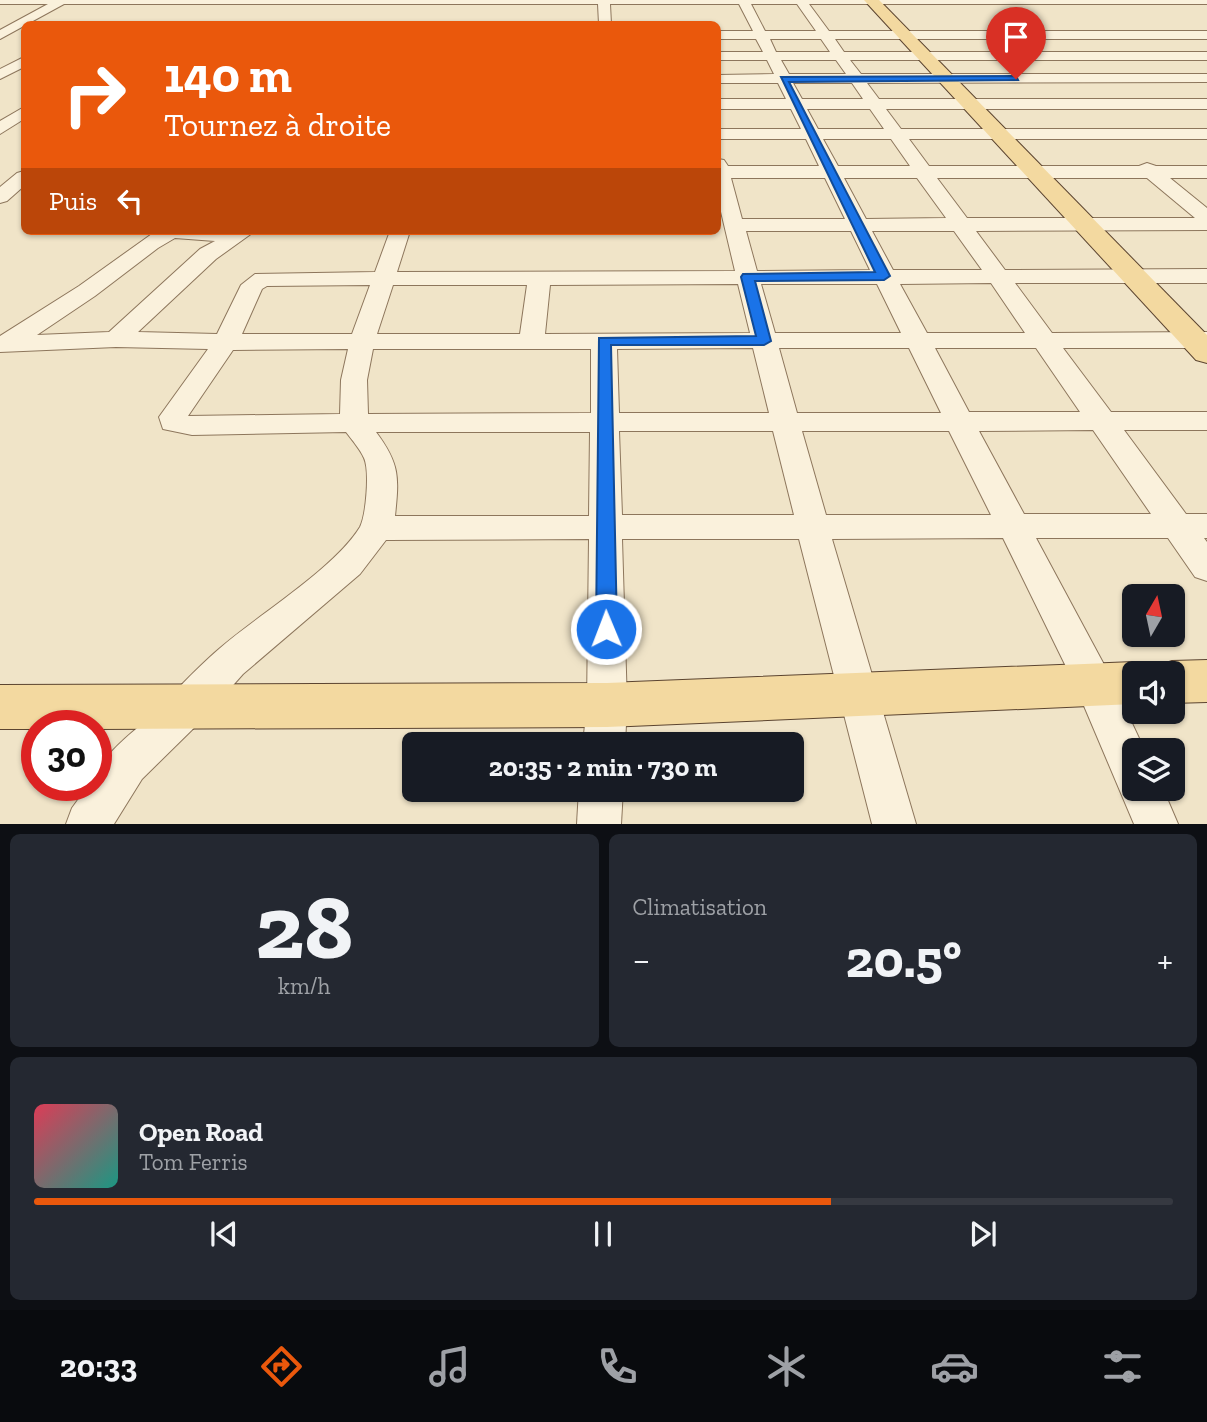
<!DOCTYPE html>
<html lang="fr">
<meta charset="utf-8">
<style>
body{margin:0;font-family:"Zilla Slab",serif;background:#242831;color:#f1f3f6;height:100vh;display:flex;flex-direction:column;font-size:26px;white-space:nowrap}
*{box-sizing:border-box;margin:0}
p{font-size:23px;color:#9ea1a6}
.icon{flex:none;width:38px;height:38px;fill:none;stroke:currentColor;stroke-width:2;stroke-linecap:round;stroke-linejoin:round}
.map{position:relative;height:824px;overflow:hidden}
.drawer{display:flex;flex-direction:column;gap:10px;padding:10px;background:#0d0f14;flex:1}
.drawer>*{flex:none}
.banner{position:absolute;left:21px;top:21px;width:700px;height:214px;border-radius:10px;box-shadow:0 2px 5px #0004;background:#ea580c;color:#fff;overflow:hidden}
.needle{width:46px;rotate:9deg}
.buttons{position:absolute;left:1122px;top:584px;display:grid;gap:14px}
.buttons a{display:grid;place-items:center;width:63px;height:63px;border-radius:10px;background:#171b24;box-shadow:0 2px 5px #0004;font-size:35px}
.speed{position:absolute;left:21px;top:710px;display:flex;gap:14px;font-size:35px;font-weight:700;text-align:center}
.speed>*{display:grid;place-content:center;width:91px;height:91px;border-radius:50%;background:#171b24;box-shadow:0 2px 5px #0004;line-height:1}
.speed .limit{border:10px solid #d22;background:#fff;color:#111}
.pin{position:absolute;display:grid;place-items:center;width:60px;height:60px;color:#fff;margin:-72px -30px;border-radius:50% 50% 50% 0;rotate:-45deg;box-shadow:0 0 7px #0007}
.pin .icon{rotate:45deg}
.me{position:absolute;width:77px;margin:-38px;rotate:359deg;stroke-linejoin:round;filter:drop-shadow(0 0 5px #0008)}
.turn{display:flex;align-items:center;gap:24px;height:147px;padding:0 28px;font-size:32px}
.turn .icon{width:91px;height:91px;stroke-width:2.5}
.turn b{display:block;font-size:49px;line-height:60px}
.then{display:flex;align-items:center;height:66px;padding:0 28px;background:#0003;gap:14px;font-size:26px}
.big{font-size:52px;font-weight:700;line-height:1.1}
.drawer .widget{flex:1;display:flex;flex-direction:column;justify-content:center;gap:10px;min-width:0;padding:0 24px;border-radius:10px;background:#242831}
.drawer .dial{align-items:center;gap:0}
.dial b{font-size:91px;line-height:1}
.song{display:flex;align-items:center;gap:21px}
.cover{width:84px;height:84px;border-radius:10px;background:linear-gradient(135deg,hsl(350 70% 55%),hsl(170 70% 35%))}
.played{height:7px;border-radius:4px;background:linear-gradient(90deg,#ea580c 70%,#363941 70%)}
.keys{display:flex;justify-content:space-around;direction:ltr}
.heat{display:flex;justify-content:space-between;align-items:center;font-size:38px;direction:ltr}
.drawer .tiles{flex:1;display:grid;gap:10px;grid-template-columns:1fr 1fr}
.widget:last-child{grid-column:span 2}
.trip{position:absolute;left:402px;top:732px;width:402px;height:70px;border-radius:10px;background:#171b24;box-shadow:0 2px 5px #0004;font-weight:700;line-height:70px;text-align:center}
.tab-bar{display:flex;height:112px;justify-content:space-around;align-items:center;background:#090b0e;color:#9ea1a6}
.tab-bar .icon{width:49px;height:49px}
.tab-bar .selected{color:#ea580c}
.tab-bar b{font-size:32px;color:#f1f3f6}
.map>svg:first-child{display:block}
</style>
<div class="map">
<svg width="1207" height="824" viewBox="0 0 1207 824">
<rect width="100%" height="100%" fill="#f0e4c8"/>
<g fill="none" stroke-linecap="round" stroke-linejoin="round">
<defs>
<g id="minor">
<path d="M0,0H1207V4H809L829,31H1207V39H835L844,52H1207V60H850L861,74H1207V82L867,83L879,99H1207V109H886L901,129H1207V139H909L929,166H1139L1147,163L1156,166H1207V178H1170L1207,208V230L976,231L1005,270L1207,269V283H1015L1052,333L1207,332V348H1063L1111,412H1207V430H1124L1186,514H1207V538H1204L1207,542V581L1195,577L1168,538H1036L1108,672L1145,751H1134V789H1163L1178,824H1134L1076,687L1003,538L832,539L916,824H872L799,539H622L627,705L625,744H583L587,705L589,539L386,540L360,574L243,674L203,719L142,779L114,824H66L72,808L88,786H96C96,758 127,738 146,720C171,697 193,671 219,649C258,615 334,569 360,527C366,515 370,471 364,458C360,449 352,440 346,432L192,435L163,429L159,417L208,349L116,347L0,352V336L79,286L156,231H255L216,259L138,332L217,334L241,285L255,274L375,272L390,231H410L397,272L735,271L718,199V159L724,160L728,166H819L806,139H718V129H801L791,109H718V99H786L778,83H718V75L774,74L767,60H718V52H763L756,39H718V31H753L739,4H610L611,24H599L598,4H64L0,39V30L48,4H0ZM751,4H797L816,31H765ZM770,39H821L830,52H776ZM781,60H836L846,74H789ZM793,83H852L863,99H802ZM807,109H870L884,129H818ZM823,139H891L910,166H838ZM731,178H825L845,219H742ZM844,178H917L946,218L866,219ZM937,178H1147L1195,218H967ZM746,231H851L870,270L757,271ZM872,231H954L982,270H893ZM175,238L215,241L200,249L109,332L37,335L95,296L158,248ZM991,283L1025,333H927L900,284ZM738,284L750,333L545,334L550,285ZM761,284H877L901,333H775ZM370,285L352,334H242L262,289L267,286ZM393,285H527L520,334H377ZM753,348L769,413H619L617,349ZM779,348H909L941,413H797ZM935,348H1036L1080,412H969ZM348,349L341,380L340,414L188,416L233,350ZM373,349H591V413L368,414L367,380ZM1093,430L1151,514H1024L979,431ZM619,431H773L794,515H622ZM802,431H949L991,515H826ZM376,432H590L589,516H395C399,477 400,464 376,432Z"/>
<path d="M24,57V67L0,79V69Z"/>
<path d="M24,107V119L0,134V121Z"/>
<path d="M24,171V186L7,201L0,203V187L17,173Z"/>
<path d="M579,789H623L621,824H577Z"/>
</g>
<g id="major">
<path d="M864,0H879L1207,335V363L1196,360Z"/>
<path d="M1207,660V702L1172,703V674H1134V704L607,727L96,729V726H37V729H0V685L607,683L1134,662L1151,668L1153,671L1155,667L1172,661Z"/>
</g>
</defs>
<!-- minor casing -->
<use href="#minor" stroke="#8d765c" stroke-width="2"/>
<!-- major casing -->
<use href="#major" stroke="#5b4430" stroke-width="2"/>
<!-- minor -->
<use href="#minor" fill="#faf1dc" fill-rule="evenodd"/>
<!-- major -->
<use href="#major" fill="#f3d9a0" fill-rule="evenodd"/>
</g>
<!-- route -->
<path fill="#1a73e8" stroke="#114b97" stroke-width="2" d="M1016,76L1018,80L789,82L890,276L884,280L755,281L771,341L764,345H611L617,629L614,635L606,638L599,635L596,629L599,338L756,336L741,277L743,274L875,272L781,77Z"/>
</svg>
<div class="buttons">
<a><svg class="needle" viewBox="-14 -14 28 28"><path d="M0-13l5 13h-10z" fill="#e53935"/><path d="M0 13l5-13h-10z" fill="#9ea1a6"/></svg></a>
<a><svg class="icon" aria-label="sound" viewBox="0 0 24 24"><path d="M4 9h4l5-4v14l-5-4H4zM17 9q2 3 0 6"/></svg></a>
<a><svg class="icon" aria-label="layers" viewBox="0 0 24 24"><path d="M12 4l9 5-9 5-9-5zM3 14l9 5 9-5"/></svg></a>
</div>
<div class="speed"><div class="limit">30</div></div>
<div class="pin" style="left:1016px;top:79px;background:#d93025"><svg class="icon" aria-label="arrive" viewBox="0 0 24 24"><path d="M6 21V4h12l-3 4 3 4H6"/></svg></div>
<svg class="me" style="left:606px;top:629px" viewBox="-20 -20 40 40"><circle r="17" fill="#1a73e8" stroke="#fff" stroke-width="3"/><path d="M0-11L8 9 0 5-8 9z" fill="#fff"/></svg>
<div class="trip">20:35 · 2 min · 730 m</div>
<div class="banner">
<div class="turn"><svg class="icon" aria-label="right" viewBox="0 0 24 24"><path d="M7 20v-9h11M14 6l5 5-5 5"/></svg><div><b>140 m</b>Tournez à droite</div></div>
<div class="then">Puis<svg class="icon" aria-label="left" viewBox="0 0 24 24"><path d="M17 20v-9H6M10 6l-5 5 5 5"/></svg></div>
</div>
</div>
<section class="drawer">
<div class="tiles">
<div class="widget dial"><b>28</b><p>km/h</p></div>
<div class="widget"><p>Climatisation</p>
<div class="heat"><a>−</a><b class="big">20.5°</b><a>+</a></div>
</div>
<div class="widget">
<div class="song"><i class="cover"></i><div><b>Open Road</b><p>Tom Ferris</p></div></div>
<div class="played"></div>
<div class="keys"><svg class="icon" aria-label="previous" viewBox="0 0 24 24"><path d="M18 5L8 12l10 7zM5 5v14"/></svg><svg class="icon" aria-label="pause" viewBox="0 0 24 24"><path d="M8 5v14M16 5v14"/></svg><svg class="icon" aria-label="next" viewBox="0 0 24 24"><path d="M6 5l10 7-10 7zM19 5v14"/></svg></div>
</div>
</div>
</section>
<nav class="tab-bar">
<b>20:33</b>
<svg class="icon selected" aria-label="directions" viewBox="0 0 24 24"><path d="M12 3l9 9-9 9-9-9zM9 14v-3h6M13 9l2 2-2 2"/></svg>
<svg class="icon" aria-label="music" viewBox="0 0 24 24"><path d="M9 18V5l10-2v13"/><circle cx="6" cy="18" r="3"/><circle cx="16" cy="16" r="3"/></svg>
<svg class="icon" aria-label="phone" viewBox="0 0 24 24"><path d="M5 4h4l2 5-3 2q2 4 5 5l2-3 5 2v4C11 20 4 13 5 4z"/></svg>
<svg class="icon" aria-label="climate" viewBox="0 0 24 24"><path d="M12 3v18M4 7l16 10M4 17L20 7"/></svg>
<svg class="icon" aria-label="car" viewBox="0 0 24 24"><path d="M5 17H2v-5l4-1 3-4h7l3 4 3 1v5h-3M9 17h6M6 11h13"/><circle cx="7" cy="17" r="2"/><circle cx="17" cy="17" r="2"/></svg>
<svg class="icon" aria-label="filters" viewBox="0 0 24 24"><path d="M4 7h16M4 17h16"/><circle cx="9" cy="7" r="2"/><circle cx="15" cy="17" r="2"/></svg>
</nav>
